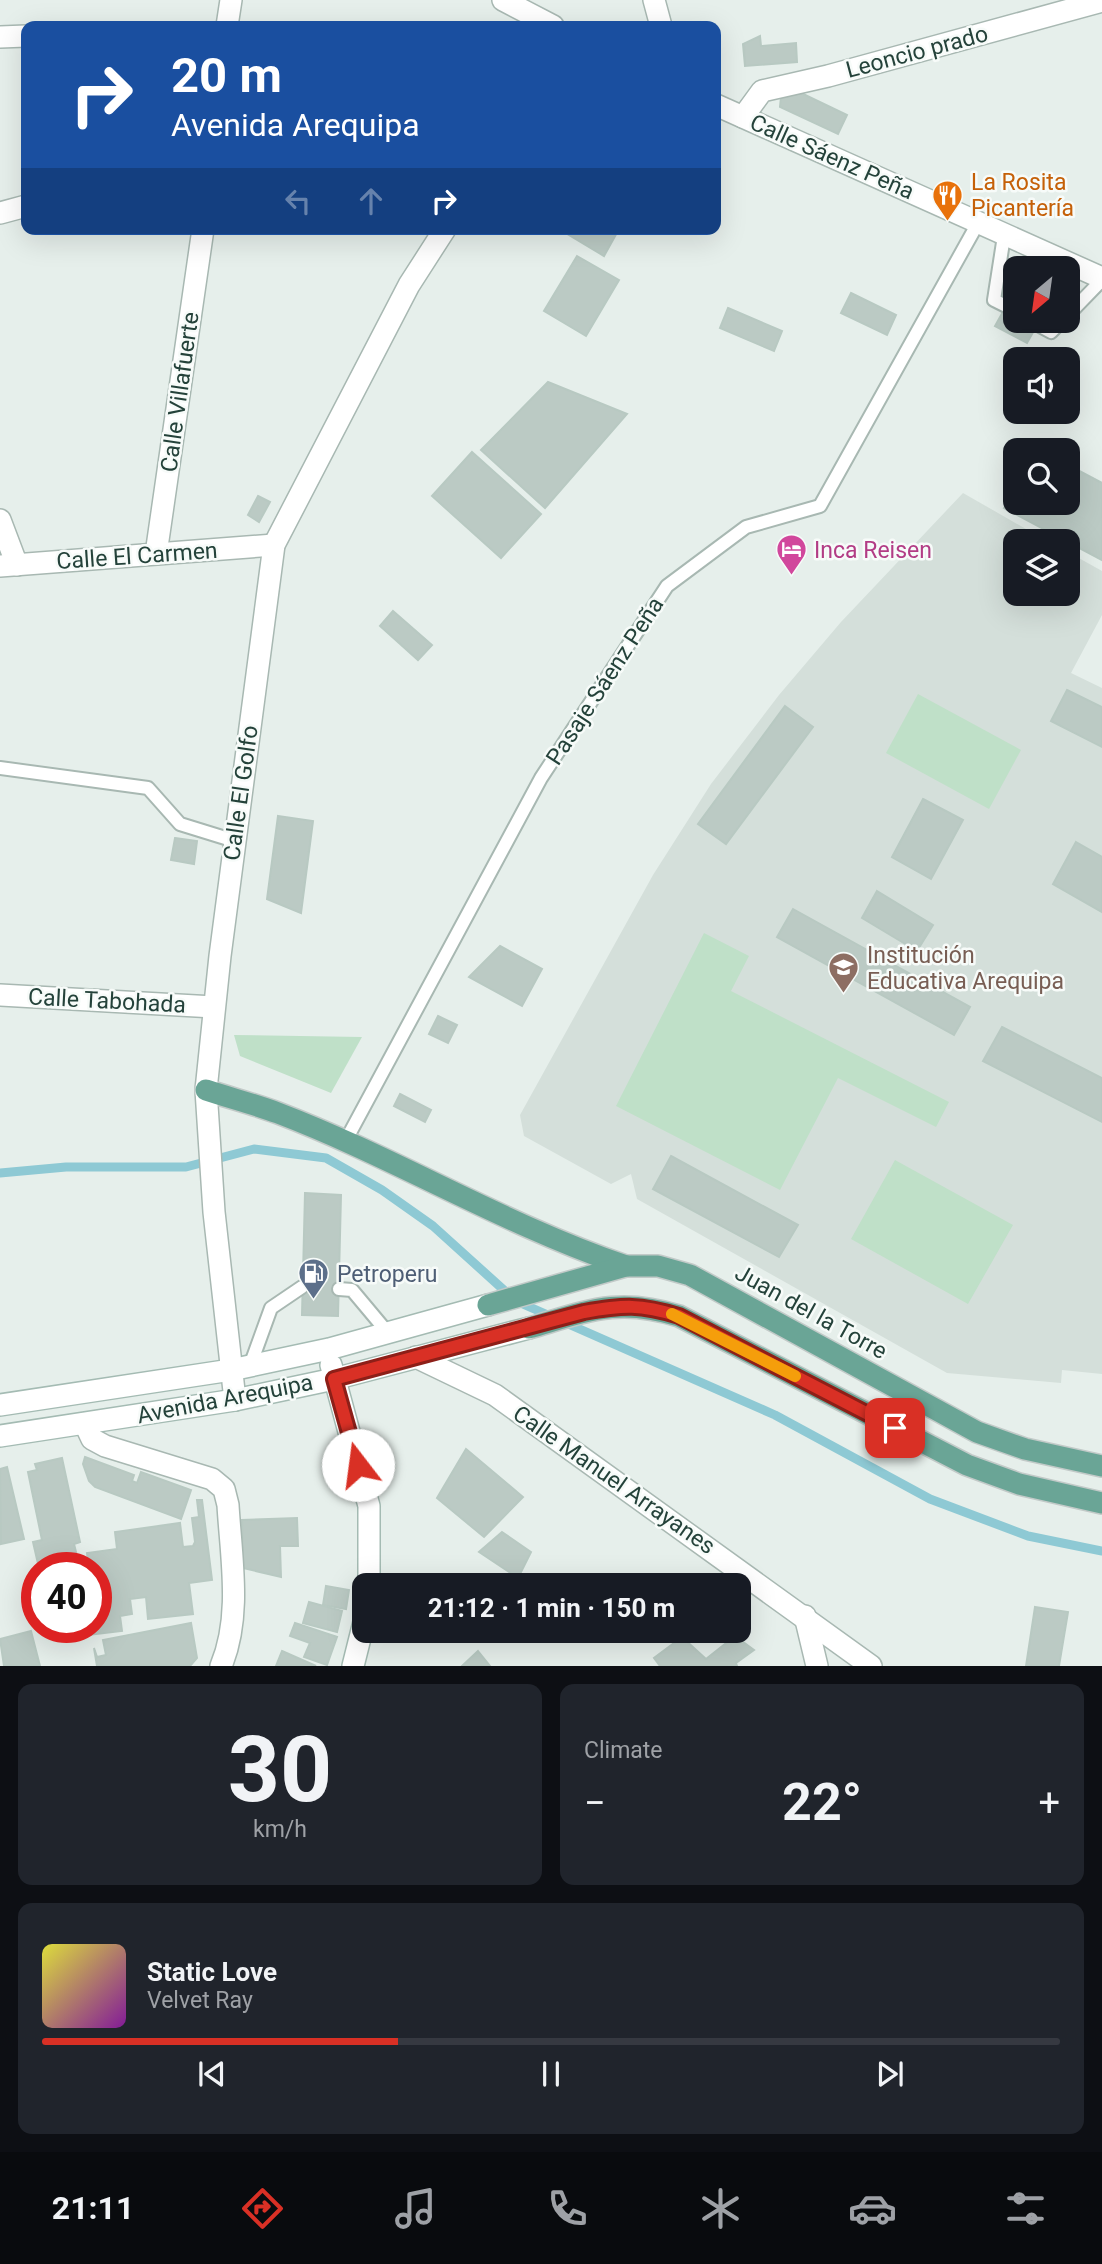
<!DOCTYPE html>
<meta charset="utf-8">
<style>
body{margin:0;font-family:Roboto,sans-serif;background:#20242c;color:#f1f3f6;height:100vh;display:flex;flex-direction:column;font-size:26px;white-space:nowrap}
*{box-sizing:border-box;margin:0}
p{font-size:23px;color:#9ea1a6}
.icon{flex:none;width:38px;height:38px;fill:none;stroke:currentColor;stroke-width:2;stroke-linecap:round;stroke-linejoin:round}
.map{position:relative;height:1666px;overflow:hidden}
.side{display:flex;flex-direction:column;gap:18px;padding:18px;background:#0d0f14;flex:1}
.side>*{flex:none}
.top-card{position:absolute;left:21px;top:21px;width:700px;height:214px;border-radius:14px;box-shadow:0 7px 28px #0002;background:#1a4fa0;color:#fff;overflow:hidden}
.needle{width:46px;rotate:209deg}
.buttons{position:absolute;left:1003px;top:256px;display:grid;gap:14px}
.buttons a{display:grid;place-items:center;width:77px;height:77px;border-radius:14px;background:#171b24;box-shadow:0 7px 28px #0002;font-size:35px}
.speed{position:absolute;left:21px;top:1552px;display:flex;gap:14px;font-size:35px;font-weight:700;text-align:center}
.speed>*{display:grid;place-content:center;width:91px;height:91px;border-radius:50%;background:#171b24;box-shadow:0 7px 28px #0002;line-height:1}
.speed .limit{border:10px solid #d22;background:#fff;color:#111}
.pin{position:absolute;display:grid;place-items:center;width:60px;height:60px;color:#fff;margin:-30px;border-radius:14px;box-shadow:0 4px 10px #0006}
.me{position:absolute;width:77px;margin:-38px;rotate:345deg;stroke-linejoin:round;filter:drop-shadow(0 0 5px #0008)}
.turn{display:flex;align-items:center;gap:24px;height:147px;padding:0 35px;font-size:32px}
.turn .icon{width:91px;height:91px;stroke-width:2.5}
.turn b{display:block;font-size:49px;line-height:60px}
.lanes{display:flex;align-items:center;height:66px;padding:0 35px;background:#0003;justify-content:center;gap:35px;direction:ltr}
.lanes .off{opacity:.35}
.big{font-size:52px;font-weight:700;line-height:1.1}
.side .card{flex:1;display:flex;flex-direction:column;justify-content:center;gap:10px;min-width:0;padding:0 24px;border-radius:14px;background:#20242c}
.side .dial{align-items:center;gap:0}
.dial b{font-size:91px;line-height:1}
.song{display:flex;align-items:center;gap:21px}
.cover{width:84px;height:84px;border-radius:10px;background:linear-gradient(135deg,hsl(60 70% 55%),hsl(290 70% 35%))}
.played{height:7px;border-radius:4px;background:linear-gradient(90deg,#d93025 35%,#363941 35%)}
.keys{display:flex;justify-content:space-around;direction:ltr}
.heat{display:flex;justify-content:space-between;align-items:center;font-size:38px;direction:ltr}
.side .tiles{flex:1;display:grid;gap:18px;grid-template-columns:1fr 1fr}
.card:last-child{grid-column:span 2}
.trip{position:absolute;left:352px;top:1573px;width:399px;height:70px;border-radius:14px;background:#171b24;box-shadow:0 7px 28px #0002;font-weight:700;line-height:70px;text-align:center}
.menu{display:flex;height:112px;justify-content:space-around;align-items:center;background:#090b0e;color:#9ea1a6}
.menu .icon{width:49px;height:49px}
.menu .selected{color:#d93025}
.menu b{font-size:32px;color:#f1f3f6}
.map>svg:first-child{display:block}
</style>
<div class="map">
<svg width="1102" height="1666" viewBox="0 0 1102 1666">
<rect width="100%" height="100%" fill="#e6efeb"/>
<!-- built -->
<path fill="#d4dfda" d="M963,493L1047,541H1015V593H1068V552L1102,571V615L1071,673L1102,688V1374L1062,1370L1061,1383L947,1373L637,1199L631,1174L611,1184L524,1136L520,1115L653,875L711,784L779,695L841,622Z"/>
<!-- green -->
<g fill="#bfe0c8">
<path d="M918,694L1021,750L989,809L886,753Z"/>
<path d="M704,933L749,956L731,991L949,1102L936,1127L838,1078L780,1190L616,1106Z"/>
<path d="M234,1035L362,1037L331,1093L240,1056Z"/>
<path d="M895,1160L1013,1225L968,1304L851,1239Z"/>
</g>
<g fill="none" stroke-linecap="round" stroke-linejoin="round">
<!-- stream -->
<path stroke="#8ec9d4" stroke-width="9" d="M0,1173L66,1167H186L254,1149L326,1158L382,1190L433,1226L516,1301L775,1415L930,1499L1028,1536L1102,1551"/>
</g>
<!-- building -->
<g fill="#bbcac4" stroke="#b8c9c2" stroke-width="2">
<path d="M760,36L761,46L796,43L797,62L745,66L743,44Z"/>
<path d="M801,93L847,115L838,134L780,107L781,97Z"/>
<path d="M559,229H619L604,256Z"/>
<path d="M577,256L619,280L586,336L544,311Z"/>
<path d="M1015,290V320H1040L1027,343L995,326Z"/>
<path d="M851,293L896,315L887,335L841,313Z"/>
<path d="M728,308L782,331L774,351L720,328Z"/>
<path d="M548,382L627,414L545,508L481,450Z"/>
<path d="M472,452L541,514L501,558L432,496Z"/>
<path d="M1068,465L1102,483V560L1004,508L1015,488V502H1068Z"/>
<path d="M258,496L270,502L259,522L248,515Z"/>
<path d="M393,611L432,645L418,660L380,626Z"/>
<path d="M1067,690L1102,707V747L1051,721Z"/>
<path d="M785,706L813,727L726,844L698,824Z"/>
<path d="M923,799L963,820L931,879L892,857Z"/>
<path d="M278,816L313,821L301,913L267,899Z"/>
<path d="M175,838L197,841L194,864L171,860Z"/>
<path d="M1076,842L1102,857V912L1053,884Z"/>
<path d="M877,891L933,925L917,951L862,918Z"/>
<path d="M793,909L970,1007L954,1035L777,937Z"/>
<path d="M500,946L542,969L522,1006L469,977Z"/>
<path d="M438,1016L457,1025L448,1043L429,1034Z"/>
<path d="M1002,1027L1102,1078V1122L983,1061Z"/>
<path d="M400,1094L431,1110L425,1122L394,1106Z"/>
<path d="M671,1156L798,1225L779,1257L653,1189Z"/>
<path d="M305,1193L341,1195L338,1316L302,1315Z"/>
<path d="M466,1449L523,1497L484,1537L437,1498Z"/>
<path d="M85,1457L134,1475L132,1481L137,1483L141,1472L191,1490L181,1519L95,1487L89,1481L83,1464Z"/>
<path d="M62,1458L80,1542L74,1544L80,1568H39L33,1542L42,1540L28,1472L37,1470L35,1464Z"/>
<path d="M7,1467L24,1539L1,1544L0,1469Z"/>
<path d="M197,1500H202L212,1580L189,1583L193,1614L148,1619L146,1597L130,1599L132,1614L120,1616L122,1631L72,1637L71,1628H96V1568H89L87,1553L117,1549L115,1532L180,1523L183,1547L193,1546L195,1542L192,1518L199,1517Z"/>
<path d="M297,1518L298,1546H280L281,1577L243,1568L242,1520Z"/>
<path d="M502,1532L531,1552L518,1578L479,1552Z"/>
<path d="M326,1586L349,1590L346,1609L323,1605Z"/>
<path d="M309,1602L342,1611L337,1632L303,1623Z"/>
<path d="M1035,1607L1068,1612L1059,1666H1026Z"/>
<path d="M191,1623L197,1658L190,1666H97L94,1648L97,1657L106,1655L103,1640Z"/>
<path d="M295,1623L337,1637L327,1665L304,1657L310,1643L290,1636Z"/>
<path d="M31,1631L40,1666H4L0,1639Z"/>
<path d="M735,1636L754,1650L736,1663L737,1666H660L654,1658L682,1637L706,1659Z"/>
<path d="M282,1651L316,1666H276Z"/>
<path d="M478,1651L490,1666H462Z"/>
</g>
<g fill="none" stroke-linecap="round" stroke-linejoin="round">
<defs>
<g id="lane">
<path d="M1004,236L994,300L1006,306"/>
<path d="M1068,315L1102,280"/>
<path d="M1038,325L1051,332L1063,320"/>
<path d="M0,768L148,788L180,824L235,841"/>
<path d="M345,1142L541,778L667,586L746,527L820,506L978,223"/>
<path d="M339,1289L352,1290L388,1333"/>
<path d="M250,1366L271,1308L302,1287"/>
</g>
<g id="street">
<path d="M503,0L553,26"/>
<path d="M654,0L661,26"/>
<path d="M227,26L231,0"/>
<path d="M0,37L26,36"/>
<path d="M716,105L1102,278"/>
<path d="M743,117L762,91L828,76L1102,1"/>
<path d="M0,213L26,206"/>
<path d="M0,520L17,565"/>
<path d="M156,554L203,229"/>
<path d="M0,566L274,545"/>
<path d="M0,995L214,1007"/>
<path d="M416,1357L495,1395L871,1666"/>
<path d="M235,1400L214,1212L206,1090L220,956L274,545L409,285L445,229"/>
<path d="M85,1424L92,1439L105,1446L212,1479L224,1489L228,1505C231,1557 242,1616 221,1666"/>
<path d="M805,1616L817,1666"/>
</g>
<g id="secondary">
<path d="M331,1365L369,1506V1586"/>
<path d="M0,1405L231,1370L329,1349L488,1305"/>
<path d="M0,1436L235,1400L334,1379L529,1328"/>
<path d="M353,1666L364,1622"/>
</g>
<g id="primary">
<path d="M206,1090C230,1098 254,1104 278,1113C396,1158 505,1225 626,1266"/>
<path d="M488,1305L626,1266H658L690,1275L977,1432L1025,1449L1102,1466"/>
<path d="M529,1328C588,1311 618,1297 679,1316L967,1465L1019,1484L1102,1503"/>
</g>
</defs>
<!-- lane casing -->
<use href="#lane" stroke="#a8b8b2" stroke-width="16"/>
<!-- street casing -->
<use href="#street" stroke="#a8b8b2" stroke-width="24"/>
<!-- secondary casing -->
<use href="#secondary" stroke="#a4bbb3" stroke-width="24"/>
<!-- primary casing -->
<use href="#primary" stroke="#c2cac8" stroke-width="24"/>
<!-- lane -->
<use href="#lane" stroke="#fff" stroke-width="12"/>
<!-- street -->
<use href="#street" stroke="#fff" stroke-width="21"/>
<!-- secondary -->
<use href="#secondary" stroke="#fff" stroke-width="21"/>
<!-- primary -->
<use href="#primary" stroke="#6aa596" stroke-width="21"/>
</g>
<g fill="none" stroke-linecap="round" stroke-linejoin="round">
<defs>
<path id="route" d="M358,1465L334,1379L584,1312C624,1305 640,1304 679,1316L895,1428"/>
</defs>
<!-- route casing -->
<use href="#route" stroke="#8d1f18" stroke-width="18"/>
<!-- route -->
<use href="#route" stroke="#d93025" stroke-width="12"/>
<!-- slow -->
<path stroke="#f59e0b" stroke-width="12" d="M672,1314L795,1376"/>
</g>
<!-- icons -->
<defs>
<symbol id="restaurant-pin" viewBox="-11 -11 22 30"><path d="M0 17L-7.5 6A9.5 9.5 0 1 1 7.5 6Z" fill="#e8710a" stroke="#f7fbf9"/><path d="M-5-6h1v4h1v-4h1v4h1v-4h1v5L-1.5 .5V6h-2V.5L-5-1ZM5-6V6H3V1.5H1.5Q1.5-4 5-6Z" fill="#fff"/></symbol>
<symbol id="hotel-pin" viewBox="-11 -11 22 30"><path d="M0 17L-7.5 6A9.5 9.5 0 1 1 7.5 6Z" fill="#d1479c" stroke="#f7fbf9"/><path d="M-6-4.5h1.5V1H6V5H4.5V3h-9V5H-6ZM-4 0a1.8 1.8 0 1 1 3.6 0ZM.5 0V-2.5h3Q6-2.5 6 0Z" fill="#fff"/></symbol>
<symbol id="school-pin" viewBox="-11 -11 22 30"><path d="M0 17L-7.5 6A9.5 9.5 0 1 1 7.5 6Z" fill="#8d6e63" stroke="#f7fbf9"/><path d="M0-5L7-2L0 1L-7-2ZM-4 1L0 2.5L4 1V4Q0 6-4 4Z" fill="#fff"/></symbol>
<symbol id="fuel-pin" viewBox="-11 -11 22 30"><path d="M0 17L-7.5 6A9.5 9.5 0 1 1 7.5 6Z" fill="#5c6f8a" stroke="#f7fbf9"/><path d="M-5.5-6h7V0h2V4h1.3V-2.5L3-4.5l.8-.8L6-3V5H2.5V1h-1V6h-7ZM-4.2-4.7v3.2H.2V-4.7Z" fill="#fff"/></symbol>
</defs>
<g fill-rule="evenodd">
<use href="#restaurant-pin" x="930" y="178" width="35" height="47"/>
<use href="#hotel-pin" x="774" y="532" width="35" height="47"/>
<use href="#school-pin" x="826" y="950" width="35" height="47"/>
<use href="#fuel-pin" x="296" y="1256" width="35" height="47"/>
</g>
<g text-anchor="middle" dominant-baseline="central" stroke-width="5" stroke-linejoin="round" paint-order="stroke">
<!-- street labels -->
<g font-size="23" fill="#24423a" stroke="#f7fbf9">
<text transform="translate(917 52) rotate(-15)">Leoncio prado</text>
<text transform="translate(832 157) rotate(24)">Calle Sáenz Peña</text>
<text transform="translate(180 392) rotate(-82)">Calle Villafuerte</text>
<text transform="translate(137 556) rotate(-4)">Calle El Carmen</text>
<text transform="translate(605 681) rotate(-57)">Pasaje Sáenz Peña</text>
<text transform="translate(241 793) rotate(-82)">Calle El Golfo</text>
<text transform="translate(107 1001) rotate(3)">Calle Tabohada</text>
<text transform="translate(811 1312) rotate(29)">Juan del la Torre</text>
<text transform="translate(225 1399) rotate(-11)">Avenida Arequipa</text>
<text transform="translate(614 1480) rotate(35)">Calle Manuel Arrayanes</text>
</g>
<!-- food labels -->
<g font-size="23" fill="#c56008" stroke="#f7fbf9" text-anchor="start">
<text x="971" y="182">La Rosita<tspan x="971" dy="26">Picantería</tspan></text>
</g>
<!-- hotel labels -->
<g font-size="23" fill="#b23c85" stroke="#f7fbf9" text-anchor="start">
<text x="814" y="550">Inca Reisen</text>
</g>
<!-- education labels -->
<g font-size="23" fill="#785e54" stroke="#f7fbf9" text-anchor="start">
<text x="867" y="955">Institución<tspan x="867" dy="26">Educativa Arequipa</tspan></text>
</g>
<!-- service labels -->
<g font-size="23" fill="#4e5e75" stroke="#f7fbf9" text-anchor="start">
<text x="337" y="1274">Petroperu</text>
</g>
</g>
</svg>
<div class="buttons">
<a><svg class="needle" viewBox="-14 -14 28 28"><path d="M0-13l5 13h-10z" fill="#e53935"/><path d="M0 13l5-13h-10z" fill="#9ea1a6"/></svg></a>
<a><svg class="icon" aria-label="sound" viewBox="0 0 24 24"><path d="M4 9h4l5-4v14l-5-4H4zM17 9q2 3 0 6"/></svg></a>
<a><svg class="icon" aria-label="search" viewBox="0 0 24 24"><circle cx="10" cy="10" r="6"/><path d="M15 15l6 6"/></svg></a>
<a><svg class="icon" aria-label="layers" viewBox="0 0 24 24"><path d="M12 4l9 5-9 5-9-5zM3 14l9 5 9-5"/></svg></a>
</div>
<div class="speed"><div class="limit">40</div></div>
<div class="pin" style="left:895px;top:1428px;background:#d93025"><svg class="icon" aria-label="arrive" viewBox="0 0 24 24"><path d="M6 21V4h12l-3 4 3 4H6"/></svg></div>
<svg class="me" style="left:358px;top:1465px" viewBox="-20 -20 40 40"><circle r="19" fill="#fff"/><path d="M0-13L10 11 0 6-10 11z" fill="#d93025"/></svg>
<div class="trip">21:12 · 1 min · 150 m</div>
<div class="top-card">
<div class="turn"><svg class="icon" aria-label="right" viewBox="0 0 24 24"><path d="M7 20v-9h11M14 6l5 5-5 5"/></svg><div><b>20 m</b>Avenida Arequipa</div></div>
<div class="lanes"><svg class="icon off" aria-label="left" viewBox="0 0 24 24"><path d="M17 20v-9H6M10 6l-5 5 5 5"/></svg><svg class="icon off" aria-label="ahead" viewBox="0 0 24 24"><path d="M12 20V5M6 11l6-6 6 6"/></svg><svg class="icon" aria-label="right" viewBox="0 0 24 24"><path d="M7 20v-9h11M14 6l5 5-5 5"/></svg></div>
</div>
</div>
<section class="side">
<div class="tiles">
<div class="card dial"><b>30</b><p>km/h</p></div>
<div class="card"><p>Climate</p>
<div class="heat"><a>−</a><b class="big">22°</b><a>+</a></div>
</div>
<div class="card">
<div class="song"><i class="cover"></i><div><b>Static Love</b><p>Velvet Ray</p></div></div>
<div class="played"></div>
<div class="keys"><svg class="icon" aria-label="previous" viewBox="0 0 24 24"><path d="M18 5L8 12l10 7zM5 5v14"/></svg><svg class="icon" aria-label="pause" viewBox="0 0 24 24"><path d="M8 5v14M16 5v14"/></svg><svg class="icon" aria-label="next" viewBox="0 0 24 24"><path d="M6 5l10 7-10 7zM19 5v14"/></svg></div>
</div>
</div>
</section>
<nav class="menu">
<b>21:11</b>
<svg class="icon selected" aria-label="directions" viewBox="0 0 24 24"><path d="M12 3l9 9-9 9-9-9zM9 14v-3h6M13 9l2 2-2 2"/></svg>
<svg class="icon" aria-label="music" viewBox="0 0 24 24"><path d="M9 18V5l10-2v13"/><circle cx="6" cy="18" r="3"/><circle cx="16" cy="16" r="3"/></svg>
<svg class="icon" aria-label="phone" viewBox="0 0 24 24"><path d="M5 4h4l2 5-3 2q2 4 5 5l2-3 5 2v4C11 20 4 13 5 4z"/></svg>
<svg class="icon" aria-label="climate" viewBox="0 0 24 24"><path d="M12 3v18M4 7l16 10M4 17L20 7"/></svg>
<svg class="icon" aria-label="car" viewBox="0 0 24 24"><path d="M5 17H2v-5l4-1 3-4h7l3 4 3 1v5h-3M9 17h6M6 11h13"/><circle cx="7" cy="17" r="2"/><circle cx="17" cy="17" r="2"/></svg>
<svg class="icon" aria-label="filters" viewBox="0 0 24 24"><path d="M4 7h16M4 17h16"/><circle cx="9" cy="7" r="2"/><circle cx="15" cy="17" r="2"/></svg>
</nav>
